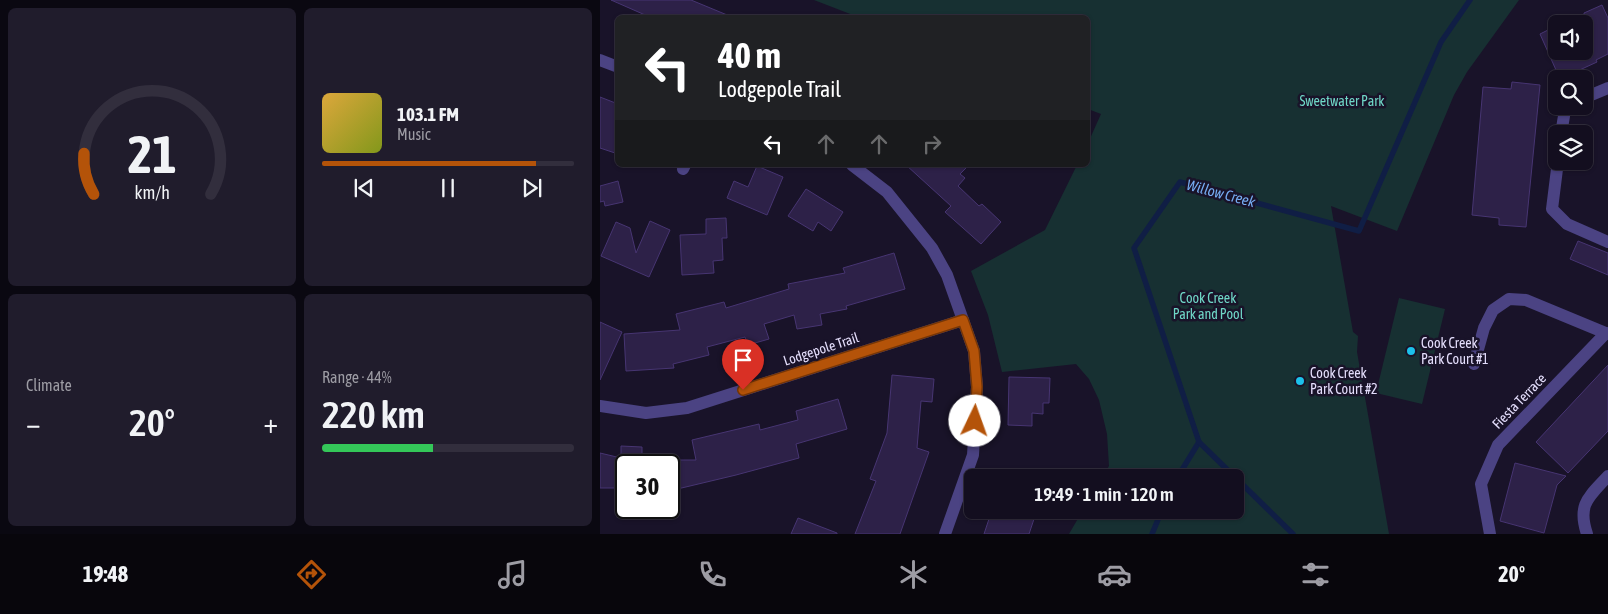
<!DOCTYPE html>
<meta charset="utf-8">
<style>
body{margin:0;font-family:"Asap Condensed",sans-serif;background:#201c2c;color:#f1f3f6;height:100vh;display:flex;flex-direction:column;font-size:19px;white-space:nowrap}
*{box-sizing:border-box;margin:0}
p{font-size:16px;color:#9d9ca4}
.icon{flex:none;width:28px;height:28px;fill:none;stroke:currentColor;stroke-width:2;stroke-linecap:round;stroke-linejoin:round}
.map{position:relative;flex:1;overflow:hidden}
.side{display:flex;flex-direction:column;gap:8px;padding:8px;background:#0a0811;width:600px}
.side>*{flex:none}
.top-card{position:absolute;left:15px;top:15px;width:475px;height:152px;border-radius:8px;box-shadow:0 1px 4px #0004,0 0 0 1px #322e3d;background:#202124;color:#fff;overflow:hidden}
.tools{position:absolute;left:948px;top:15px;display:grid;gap:10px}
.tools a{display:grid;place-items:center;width:45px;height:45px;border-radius:8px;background:#130e1f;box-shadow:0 1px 4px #0004,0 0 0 1px #322e3d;font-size:25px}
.speed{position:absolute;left:15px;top:454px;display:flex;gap:10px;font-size:25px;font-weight:700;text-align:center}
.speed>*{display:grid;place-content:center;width:65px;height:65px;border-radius:50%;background:#130e1f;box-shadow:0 1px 4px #0004,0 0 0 1px #322e3d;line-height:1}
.speed .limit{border:2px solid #111;border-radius:8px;background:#fff;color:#111}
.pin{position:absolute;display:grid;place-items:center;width:42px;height:42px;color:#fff;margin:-51px -21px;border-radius:50% 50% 50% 0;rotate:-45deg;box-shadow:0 0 5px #0007}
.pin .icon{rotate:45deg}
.me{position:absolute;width:55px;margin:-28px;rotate:3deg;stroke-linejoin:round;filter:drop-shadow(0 0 4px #0008)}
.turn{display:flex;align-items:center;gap:18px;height:105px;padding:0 20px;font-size:22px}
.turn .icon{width:65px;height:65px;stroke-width:2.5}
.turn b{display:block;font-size:35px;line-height:42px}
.lanes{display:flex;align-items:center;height:48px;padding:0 20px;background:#0003;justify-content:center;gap:25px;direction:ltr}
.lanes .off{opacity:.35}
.big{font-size:38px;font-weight:600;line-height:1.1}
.side .card{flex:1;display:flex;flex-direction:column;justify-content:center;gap:8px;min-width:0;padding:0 18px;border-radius:8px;background:#201c2c}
.side .dial{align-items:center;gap:0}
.dial svg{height:130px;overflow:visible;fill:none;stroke:#322e3d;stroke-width:7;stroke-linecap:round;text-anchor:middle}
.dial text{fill:#f1f3f6;stroke:none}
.song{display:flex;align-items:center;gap:15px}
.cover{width:60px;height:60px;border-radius:8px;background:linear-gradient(135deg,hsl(40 70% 55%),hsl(70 70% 35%))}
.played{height:5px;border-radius:2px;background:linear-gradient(90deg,#b45309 85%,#322e3d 85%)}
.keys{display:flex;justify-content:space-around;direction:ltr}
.heat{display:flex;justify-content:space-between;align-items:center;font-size:28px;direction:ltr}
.charge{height:8px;border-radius:4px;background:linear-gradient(90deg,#34c759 44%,#322e3d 0)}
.side .tiles{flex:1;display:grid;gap:8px;grid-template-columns:repeat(2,1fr)}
.trip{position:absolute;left:364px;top:469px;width:280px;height:50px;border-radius:8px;background:#130e1f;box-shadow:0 1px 4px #0004,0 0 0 1px #322e3d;font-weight:600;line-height:50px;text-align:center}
.menu{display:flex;height:80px;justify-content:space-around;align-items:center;background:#08060c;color:#9d9ca4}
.menu .icon{width:35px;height:35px}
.menu .selected{color:#b45309}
.menu b{font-size:22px;color:#f1f3f6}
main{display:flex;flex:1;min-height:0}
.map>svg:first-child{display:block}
</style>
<main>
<section class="side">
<div class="tiles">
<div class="card dial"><svg viewBox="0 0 100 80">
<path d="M14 69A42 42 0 1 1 86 69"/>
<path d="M14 69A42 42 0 0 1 8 44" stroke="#b45309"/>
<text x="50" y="56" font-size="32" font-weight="700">21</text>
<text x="50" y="72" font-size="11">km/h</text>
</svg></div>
<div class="card">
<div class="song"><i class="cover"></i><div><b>103.1 FM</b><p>Music</p></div></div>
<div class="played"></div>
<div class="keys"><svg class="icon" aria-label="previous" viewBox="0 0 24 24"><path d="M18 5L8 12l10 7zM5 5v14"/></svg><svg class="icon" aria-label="pause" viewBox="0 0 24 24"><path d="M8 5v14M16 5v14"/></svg><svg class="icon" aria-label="next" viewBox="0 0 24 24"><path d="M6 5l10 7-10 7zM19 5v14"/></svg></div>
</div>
<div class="card"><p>Climate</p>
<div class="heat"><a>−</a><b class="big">20°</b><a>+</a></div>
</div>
<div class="card"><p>Range · 44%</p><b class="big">220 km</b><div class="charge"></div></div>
</div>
</section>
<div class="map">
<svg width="1008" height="534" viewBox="0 0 1008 534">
<rect width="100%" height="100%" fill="#191329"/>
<!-- green -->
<g fill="#173032">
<path d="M214,0H919L867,72L854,95L797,231L731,206L753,332L758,336L757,352L789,534H469L483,510H635V478L502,477L509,466L507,434L499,400L489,379L476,364L402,372L388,315L371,271L445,230L477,165H488V143L501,114L488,109V18L258,17Z"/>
<path d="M799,298L845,309L822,404L776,393Z"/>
</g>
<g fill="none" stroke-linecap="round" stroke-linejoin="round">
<!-- stream -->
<g stroke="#101e45" stroke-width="5.5">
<path d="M577,478L599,442"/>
<path d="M552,534L562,510"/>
<path d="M693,534L599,442L534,248L580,182L759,231L841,42L870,0"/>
</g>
</g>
<!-- building -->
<g fill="#2d2148" stroke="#473572">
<path d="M11,0H91L132,17L52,18Z"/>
<path d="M1002,5L1008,18V54L996,60L997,62L960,79L940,34L956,26V51H984V13Z"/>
<path d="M912,82L940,85L926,227L899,225V218L872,215L883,87L911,89Z"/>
<path d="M0,97L18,104V154L0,148Z"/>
<path d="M306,165H369L360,174L365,178L358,186L379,206L382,204L401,222L381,244L345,212L351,206Z"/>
<path d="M157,166L183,177L167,215L127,198L134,181L148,187Z"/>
<path d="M18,181L23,202L5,206L4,201L0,202V186Z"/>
<path d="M206,189L243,212L231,231L218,222L213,231L188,216Z"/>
<path d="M126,218L127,238H122L123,260L113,261L114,273L82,275L80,235L106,234V219Z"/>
<path d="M50,221L70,230L49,277L1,256L16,222L30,228L36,253Z"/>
<path d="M978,241L1008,253V275L970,259Z"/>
<path d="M294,253L305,289L246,306L247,309L220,314L222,325L197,329L194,315L164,324L169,339L148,345L145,337L107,347L109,355L73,364L74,368L26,371L24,334L80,330L76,314L124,302L126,308L189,289L188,284L245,273L243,268Z"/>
<path d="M0,322L22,332L0,380Z"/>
<path d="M1008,365V431L968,473L936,442Z"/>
<path d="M292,375L334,379L332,402L321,401L317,448L329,452L300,534H255L276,481L270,479L287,433Z"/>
<path d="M409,377L450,378L449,403H443V414L432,413V426L408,425Z"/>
<path d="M238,399L247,429L196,444L199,458L136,475L69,491V460H96L92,440L159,424L160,430L198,420L196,411Z"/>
<path d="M21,446L42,447V465H26V488H0V453L21,458Z"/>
<path d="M915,463L966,476L957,485L944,533L900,521Z"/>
<path d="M392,510H437L429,534H384Z"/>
<path d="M198,518L237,533V534H191Z"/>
</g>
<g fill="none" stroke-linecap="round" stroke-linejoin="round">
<!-- minor -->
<g stroke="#4b4383" stroke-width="12">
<path d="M0,60L18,67"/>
<path d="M984,98L1008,88"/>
<path d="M961,134L965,110L970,106"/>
<path d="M958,161L952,209L967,224L1008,242"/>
<path d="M252,165L287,192L332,248L347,275L374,351L377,387L373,455L345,534"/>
<path d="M83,169L85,165"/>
<path d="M874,364L884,328L893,310L909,299L926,300L1008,334"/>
<path d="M0,406L46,413L87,408L363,320"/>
<path d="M890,534L881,484L898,445L1006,333"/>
<path d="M987,534C977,504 989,497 1008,476"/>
</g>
</g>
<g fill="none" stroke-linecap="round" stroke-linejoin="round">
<defs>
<path id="route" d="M143,390L363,320L374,351L377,387L375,421"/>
</defs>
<!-- route casing -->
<use href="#route" stroke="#753606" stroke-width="12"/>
<!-- route -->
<use href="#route" stroke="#b45309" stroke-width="9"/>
</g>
<!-- markers -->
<g fill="#1cc1ea" stroke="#191329" stroke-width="2">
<circle cx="811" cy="351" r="5"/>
<circle cx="700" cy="381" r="5"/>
</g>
<g text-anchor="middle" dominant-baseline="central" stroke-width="5" stroke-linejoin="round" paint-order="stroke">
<!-- park labels -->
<g font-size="14" fill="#6fd7c7" stroke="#191329">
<text x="742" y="101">Sweetwater Park</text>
<text x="608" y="298">Cook Creek<tspan x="608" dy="16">Park and Pool</tspan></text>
</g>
<!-- poi labels -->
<g font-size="14" fill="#e4defc" stroke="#191329" text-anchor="start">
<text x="821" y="343">Cook Creek<tspan x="821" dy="16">Park Court #1</tspan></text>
<text x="710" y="373">Cook Creek<tspan x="710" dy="16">Park Court #2</tspan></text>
</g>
<!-- street labels -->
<g font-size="14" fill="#e4defc" stroke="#191329">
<text transform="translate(221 349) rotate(-18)">Lodgepole Trail</text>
<text transform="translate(919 401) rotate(-46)">Fiesta Terrace</text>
</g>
<!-- water labels -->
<g font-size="15" font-style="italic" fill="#76acf2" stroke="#191329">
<text transform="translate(621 193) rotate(15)">Willow Creek</text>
</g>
</g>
</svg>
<div class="tools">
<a><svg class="icon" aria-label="sound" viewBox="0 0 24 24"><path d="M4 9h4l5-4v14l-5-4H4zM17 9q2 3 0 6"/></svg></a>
<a><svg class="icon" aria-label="search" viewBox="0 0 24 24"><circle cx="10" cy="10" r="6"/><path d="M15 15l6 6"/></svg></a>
<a><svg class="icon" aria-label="layers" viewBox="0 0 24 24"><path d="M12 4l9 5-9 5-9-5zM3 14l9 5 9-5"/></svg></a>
</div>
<div class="speed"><div class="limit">30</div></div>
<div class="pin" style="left:143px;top:390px;background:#d93025"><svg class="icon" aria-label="arrive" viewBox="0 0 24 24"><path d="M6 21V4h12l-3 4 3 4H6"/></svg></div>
<svg class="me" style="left:375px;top:421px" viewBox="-20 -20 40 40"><circle r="19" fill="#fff"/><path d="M0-13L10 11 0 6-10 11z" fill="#b45309"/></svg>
<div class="trip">19:49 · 1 min · 120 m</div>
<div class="top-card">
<div class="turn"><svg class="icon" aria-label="left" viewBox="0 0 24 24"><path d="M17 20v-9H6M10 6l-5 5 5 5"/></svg><div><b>40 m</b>Lodgepole Trail</div></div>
<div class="lanes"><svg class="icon" aria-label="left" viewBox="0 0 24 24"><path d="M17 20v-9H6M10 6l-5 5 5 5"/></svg><svg class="icon off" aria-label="ahead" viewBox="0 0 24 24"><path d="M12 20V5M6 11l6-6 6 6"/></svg><svg class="icon off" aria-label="ahead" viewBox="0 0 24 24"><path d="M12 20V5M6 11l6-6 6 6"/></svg><svg class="icon off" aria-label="right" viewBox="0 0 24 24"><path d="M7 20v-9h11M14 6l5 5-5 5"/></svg></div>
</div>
</div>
</main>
<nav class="menu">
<b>19:48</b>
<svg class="icon selected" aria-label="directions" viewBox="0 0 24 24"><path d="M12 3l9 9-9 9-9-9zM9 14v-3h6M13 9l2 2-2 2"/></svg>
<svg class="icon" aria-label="music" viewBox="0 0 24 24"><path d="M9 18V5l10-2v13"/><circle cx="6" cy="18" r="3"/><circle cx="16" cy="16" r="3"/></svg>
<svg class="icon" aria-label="phone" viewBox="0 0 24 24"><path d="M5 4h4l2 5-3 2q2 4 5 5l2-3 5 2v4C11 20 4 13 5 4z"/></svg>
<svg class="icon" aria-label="climate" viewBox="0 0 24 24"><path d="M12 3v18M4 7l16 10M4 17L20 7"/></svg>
<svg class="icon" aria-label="car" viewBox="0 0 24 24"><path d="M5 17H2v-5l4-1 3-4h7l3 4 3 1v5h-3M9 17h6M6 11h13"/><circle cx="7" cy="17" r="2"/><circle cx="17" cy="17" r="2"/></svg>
<svg class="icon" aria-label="filters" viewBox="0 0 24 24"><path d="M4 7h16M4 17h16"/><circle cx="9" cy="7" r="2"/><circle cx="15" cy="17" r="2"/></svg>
<b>20°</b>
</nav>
